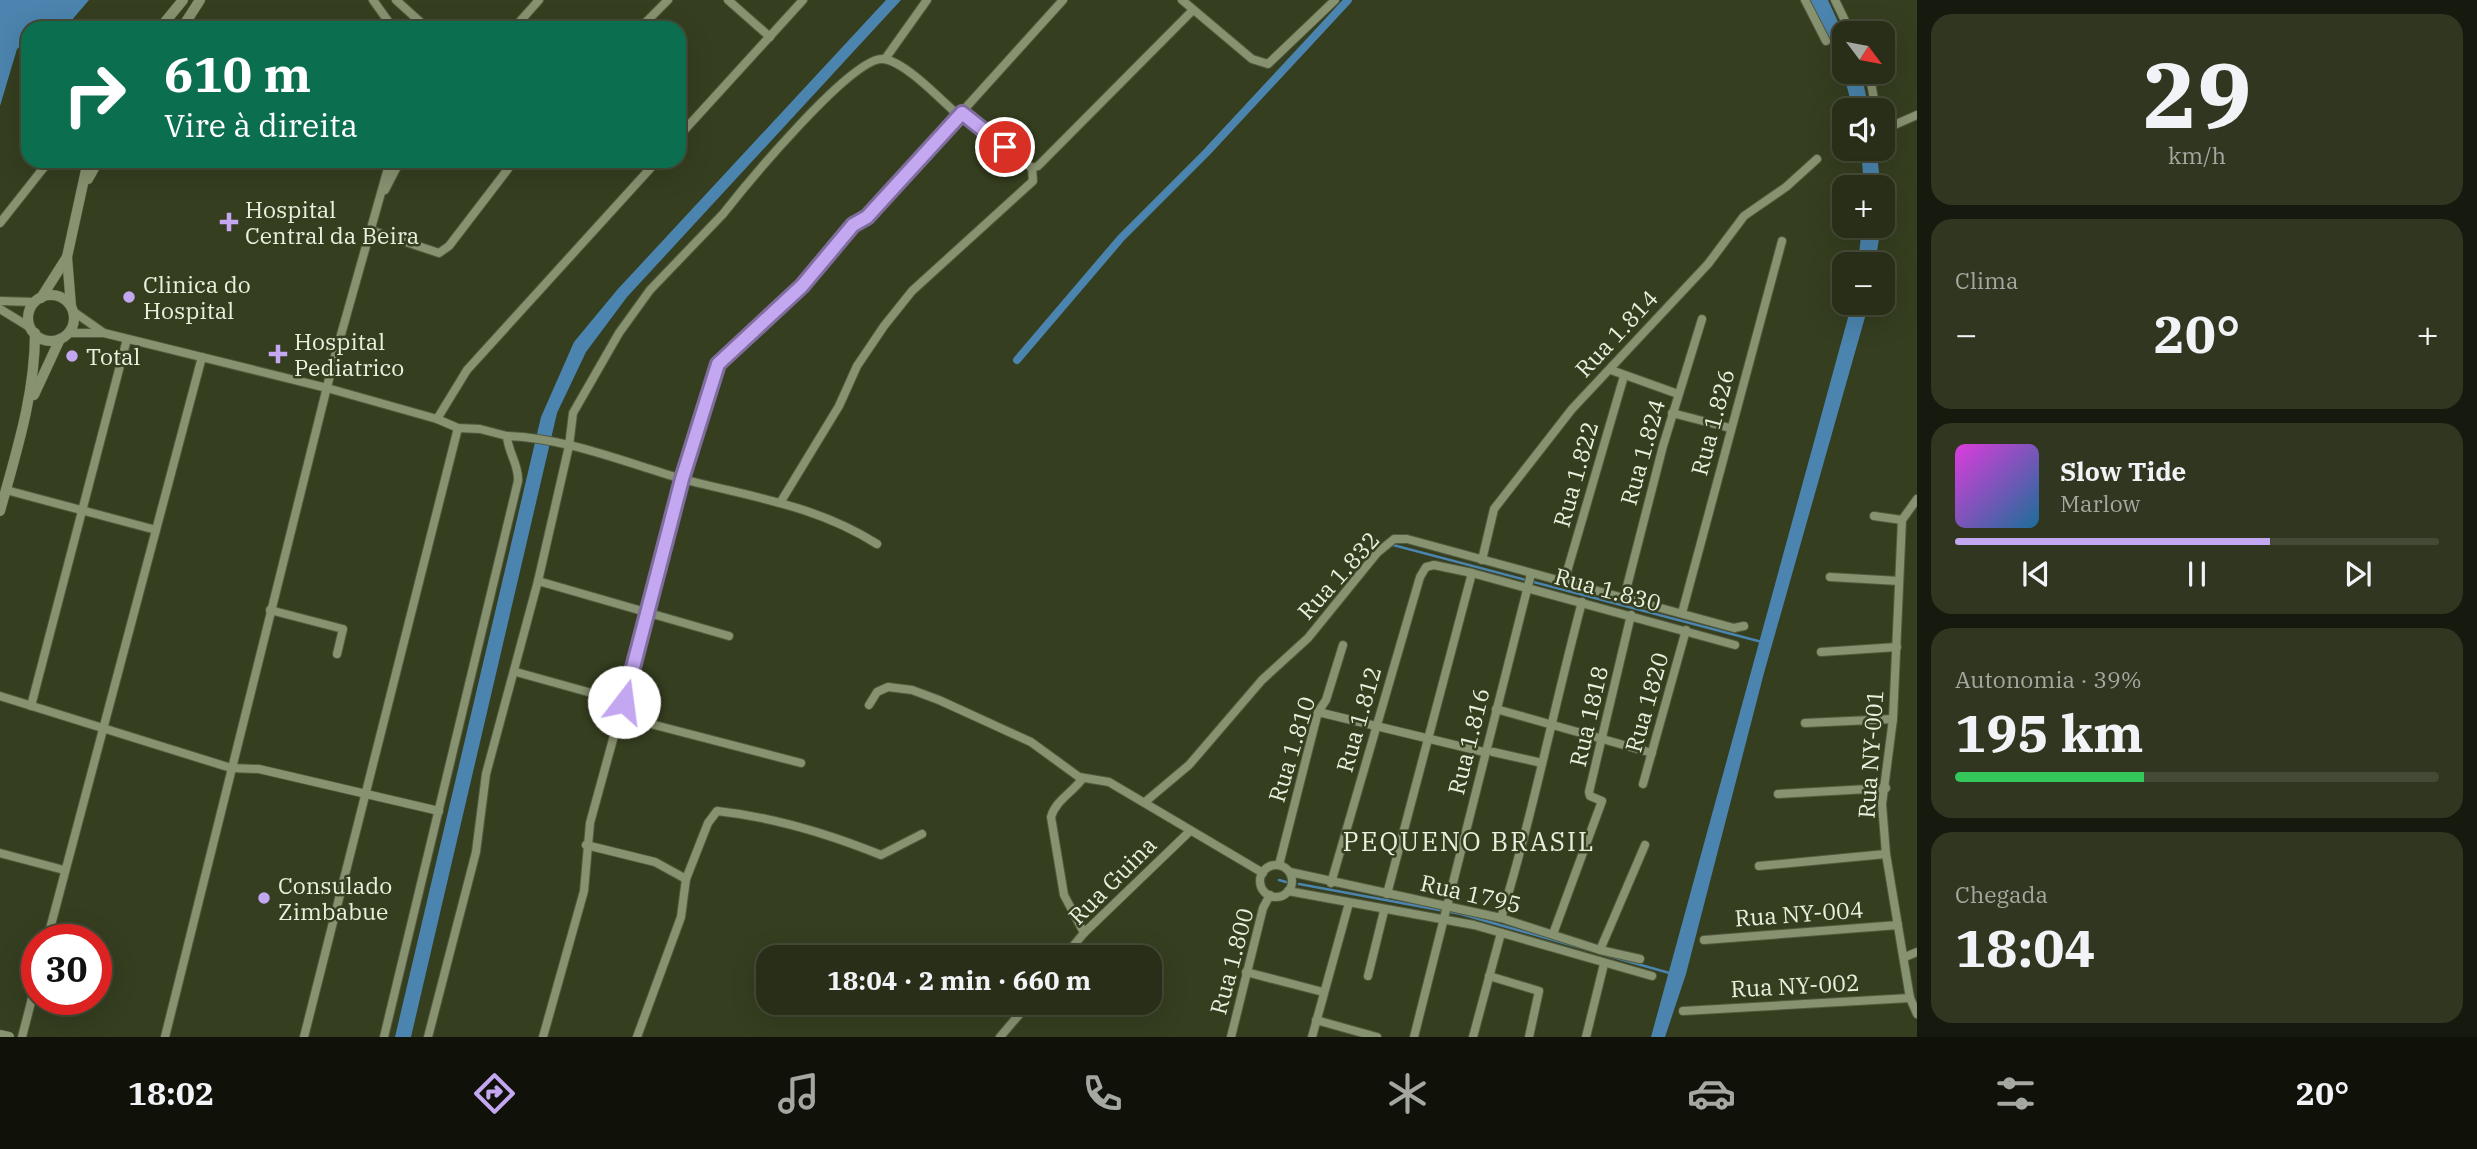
<!DOCTYPE html>
<html lang="pt">
<meta charset="utf-8">
<style>
body{margin:0;font-family:"IBM Plex Serif",serif;background:#303620;color:#f1f3f6;height:100vh;display:flex;flex-direction:column;font-size:26px;white-space:nowrap}
*{box-sizing:border-box;margin:0}
p{font-size:23px;color:#a5a8a1}
.icon{flex:none;width:38px;height:38px;fill:none;stroke:currentColor;stroke-width:2;stroke-linecap:round;stroke-linejoin:round}
.map{position:relative;flex:1;overflow:hidden}
.sheet{display:flex;flex-direction:column;gap:14px;padding:14px;background:#16190d;width:560px}
.sheet>*{flex:none}
.hud{position:absolute;left:21px;top:21px;width:665px;height:147px;border-radius:21px;box-shadow:0 7px 28px #0002,0 0 0 2px #444a36;background:#0b6e4f;color:#fff;overflow:hidden}
.needle{width:46px;rotate:122deg}
.controls{position:absolute;left:1832px;top:21px;display:grid;gap:14px}
.controls a{display:grid;place-items:center;width:63px;height:63px;border-radius:14px;background:#282e17;box-shadow:0 7px 28px #0002,0 0 0 2px #444a36;font-size:35px}
.speed{position:absolute;left:21px;top:924px;display:flex;gap:14px;font-size:35px;font-weight:700;text-align:center}
.speed>*{display:grid;place-content:center;width:91px;height:91px;border-radius:50%;background:#282e17;box-shadow:0 7px 28px #0002,0 0 0 2px #444a36;line-height:1}
.speed .limit{border:10px solid #d22;background:#fff;color:#111}
.pin{position:absolute;display:grid;place-items:center;width:60px;height:60px;color:#fff;margin:-30px;border:4px solid #fff;border-radius:50%;box-shadow:0 2px 7px #0007}
.me{position:absolute;width:77px;margin:-38px;rotate:15deg;stroke-linejoin:round;filter:drop-shadow(0 0 5px #0008)}
.turn{display:flex;align-items:center;gap:24px;height:147px;padding:0 28px;font-size:32px}
.turn .icon{width:91px;height:91px;stroke-width:2.5}
.turn b{display:block;font-size:49px;line-height:60px}
.big{font-size:52px;font-weight:700;line-height:1.1}
.sheet .card{flex:1;display:flex;flex-direction:column;justify-content:center;gap:10px;min-width:0;padding:0 24px;border-radius:21px;background:#303620}
.sheet .dial{align-items:center;gap:0}
.dial b{font-size:91px;line-height:1}
.song{display:flex;align-items:center;gap:21px}
.cover{width:84px;height:84px;border-radius:10px;background:linear-gradient(135deg,hsl(300 70% 55%),hsl(200 70% 35%))}
.played{height:7px;border-radius:4px;background:linear-gradient(90deg,#c4a7f1 65%,#444a36 65%)}
.keys{display:flex;justify-content:space-around;direction:ltr}
.heat{display:flex;justify-content:space-between;align-items:center;font-size:38px;direction:ltr}
.charge{height:10px;border-radius:5px;background:linear-gradient(90deg,#34c759 39%,#444a36 0)}
.trip{position:absolute;left:756px;top:945px;width:406px;height:70px;border-radius:21px;background:#282e17;box-shadow:0 7px 28px #0002,0 0 0 2px #444a36;font-weight:700;line-height:70px;text-align:center}
.menu{display:flex;height:112px;justify-content:space-around;align-items:center;background:#101209;color:#a5a8a1}
.menu .icon{width:49px;height:49px}
.menu .current{color:#c4a7f1}
.menu b{font-size:32px;color:#f1f3f6}
main{display:flex;flex:1;min-height:0}
.map>svg:first-child{display:block}
</style>
<main>
<div class="map">
<svg width="1917" height="1037" viewBox="0 0 1917 1037">
<rect width="100%" height="100%" fill="#353e1f"/>
<!-- water -->
<g fill="#4b84ae">
<path d="M0,0H89L65,28H28V39L17,49L0,106Z"/>
<path d="M886,0H901L627,297L586,352L557,413L411,1037H395L541,417L574,342L617,290Z"/>
<path d="M1810,0H1828L1844,35V72H1861L1869,110H1853L1842,68Z"/>
<path d="M1861,149H1876L1881,187H1864Z"/>
<path d="M1862,226H1881L1875,264H1858Z"/>
<path d="M1852,303H1869L1764,673L1686,974L1665,1037H1651Z"/>
</g>
<g fill="none" stroke-linecap="round" stroke-linejoin="round">
<!-- stream -->
<g stroke="#4b84ae" stroke-width="2.5">
<path d="M1393,545L1762,642"/>
<path d="M1279,880L1286,882"/>
<path d="M1299,884L1461,914L1592,951"/>
<path d="M1602,954L1673,974"/>
</g>
<!-- canal -->
<path stroke="#4b84ae" stroke-width="8" d="M1017,360L1121,238L1206,153L1348,0"/>
<defs>
<g id="minor">
<path d="M373,0L393,28"/>
<path d="M396,0L427,28"/>
<path d="M728,0L770,37"/>
<path d="M1182,0L1252,59L1268,64L1335,0"/>
<path d="M1805,0L1826,41"/>
<path d="M1835,0L1851,33"/>
<path d="M514,28L539,0"/>
<path d="M640,28L668,0"/>
<path d="M885,59L927,0"/>
<path d="M1869,72L1876,110"/>
<path d="M962,113L1032,168L1038,166L1193,10"/>
<path d="M1883,130L1917,115"/>
<path d="M679,136L803,0"/>
<path d="M385,190L400,161"/>
<path d="M0,223L49,161"/>
<path d="M370,230L439,253L449,246L508,169"/>
<path d="M0,301L35,302"/>
<path d="M0,309L31,328"/>
<path d="M74,312L104,333"/>
<path d="M68,333H104L327,388L437,419L458,428L480,429L507,436C508,453 519,464 518,481L384,1037"/>
<path d="M1611,370L1678,394"/>
<path d="M1672,413L1730,428"/>
<path d="M437,419L467,370L657,161"/>
<path d="M507,436C566,438 624,462 679,478C749,497 814,504 877,544"/>
<path d="M6,490L156,530"/>
<path d="M1917,499L1902,520L1893,719L1882,804L1886,854L1910,998L1917,1014"/>
<path d="M780,503L839,406L857,366L884,326L912,291L1033,181L1032,168"/>
<path d="M1874,516L1902,520"/>
<path d="M1482,560L1494,509L1572,409L1708,264L1744,216L1786,187L1817,159"/>
<path d="M1830,577L1899,581"/>
<path d="M538,581L729,636"/>
<path d="M1564,582L1624,376"/>
<path d="M1624,598L1663,446L1702,319"/>
<path d="M270,610L343,629L337,654"/>
<path d="M1682,613L1782,241"/>
<path d="M1821,652L1897,647"/>
<path d="M516,672L624,702"/>
<path d="M0,696L231,768L259,769L439,811"/>
<path d="M869,705L877,692L888,687L912,690L939,700L1031,742L1079,777L1109,782L1263,873"/>
<path d="M31,706L127,339"/>
<path d="M1496,709L1652,753"/>
<path d="M1318,712L1484,752"/>
<path d="M620,716L801,763"/>
<path d="M1805,723L1893,719"/>
<path d="M1493,752L1542,763"/>
<path d="M1083,778C1073,792 1055,801 1051,817L1064,895L1084,933"/>
<path d="M1643,784L1686,630"/>
<path d="M1778,794L1886,788"/>
<path d="M1145,802L1189,765L1262,680L1308,638L1377,553L1394,539H1407L1734,628L1744,626"/>
<path d="M586,845L655,862L686,879"/>
<path d="M0,853L64,870"/>
<path d="M1279,865L1318,712L1326,700L1343,645"/>
<circle cx="1276" cy="881" r="16"/>
<path d="M1759,866L1886,854"/>
<path d="M1290,872L1501,918L1600,950L1640,959"/>
<path d="M1331,883L1420,577L1426,567L1434,565L1472,573L1735,645"/>
<path d="M1288,891L1474,925L1652,976"/>
<path d="M1387,894L1472,573"/>
<path d="M1501,918C1533,814 1554,707 1582,602"/>
<path d="M1553,934L1602,801L1590,796L1589,792L1631,615"/>
<path d="M47,940L202,357"/>
<path d="M1704,940L1898,925"/>
<path d="M1600,950L1645,845"/>
<path d="M1064,957L1084,933L1190,831"/>
<path d="M1905,957L1917,952"/>
<path d="M1246,972L1323,992"/>
<path d="M1368,976L1384,911"/>
<path d="M1489,976L1539,991L1529,1037"/>
<path d="M1683,1011L1910,998"/>
<path d="M1316,1020L1377,1037"/>
<path d="M22,1037L37,979"/>
<path d="M165,1037L333,363L390,161"/>
<path d="M304,1037L458,428"/>
<path d="M428,1037L476,852L486,774L538,581L569,446L573,413L619,333L650,290L723,214C745,186 852,56 883,59C905,61 942,101 959,116"/>
<path d="M543,1037L584,891L590,823L713,375L723,358L763,326L830,254L853,225L867,217L1063,0"/>
<path d="M637,1037L681,917L686,879L708,823L717,811C773,817 829,834 881,855L922,834"/>
<path d="M1000,1037L1029,1003"/>
<path d="M1231,1037L1263,908L1270,895"/>
<path d="M1312,1037L1349,903"/>
<path d="M1414,1037L1531,574"/>
<path d="M1473,1037L1501,933"/>
<path d="M1586,1037L1604,964"/>
</g>
<g id="tertiary">
<path d="M160,28L183,0"/>
<path d="M182,28L200,0"/>
<path d="M88,179L98,161"/>
<circle cx="51" cy="318" r="23"/>
<path d="M41,298L67,257"/>
<path d="M71,306L67,257L88,161"/>
<path d="M34,395L60,339"/>
<path d="M0,511C16,453 35,395 35,333"/>
<path d="M0,1035L9,1037"/>
</g>
</defs>
<!-- minor casing -->
<use href="#minor" stroke="#525a3e" stroke-width="10"/>
<!-- tertiary casing -->
<use href="#tertiary" stroke="#525a3e" stroke-width="11"/>
<!-- minor -->
<use href="#minor" stroke="#879270" stroke-width="8"/>
<!-- tertiary -->
<use href="#tertiary" stroke="#879270" stroke-width="10"/>
</g>
<g fill="none" stroke-linecap="round" stroke-linejoin="round">
<defs>
<path id="route" d="M624,702L682,479L718,364L802,286L853,225L867,217L962,113L1005,147"/>
</defs>
<!-- route casing -->
<use href="#route" stroke="#7f6d9d" stroke-width="18"/>
<!-- route -->
<use href="#route" stroke="#c4a7f1" stroke-width="12"/>
</g>
<!-- markers -->
<g fill="#c4a7f1" stroke="#353e1f" stroke-width="2.5">
<path d="M225.5 211.5h7v7h7v7h-7v7h-7v-7h-7v-7h7z"/>
<circle cx="129" cy="297" r="7"/>
<path d="M274.5 343.5h7v7h7v7h-7v7h-7v-7h-7v-7h7z"/>
<circle cx="72" cy="356" r="7"/>
<circle cx="264" cy="898" r="7"/>
</g>
<g text-anchor="middle" dominant-baseline="central" stroke-width="5" stroke-linejoin="round" paint-order="stroke">
<!-- poi labels -->
<g font-size="23" fill="#eaf0de" stroke="#353e1f" text-anchor="start">
<text x="245" y="209">Hospital<tspan x="245" dy="26">Central da Beira</tspan></text>
<text x="143" y="284">Clinica do<tspan x="143" dy="26">Hospital</tspan></text>
<text x="294" y="341">Hospital<tspan x="294" dy="26">Pediatrico</tspan></text>
<text x="86" y="356">Total</text>
<text x="278" y="885">Consulado<tspan x="278" dy="26">Zimbabue</tspan></text>
</g>
<!-- street labels -->
<g font-size="23" fill="#eaf0de" stroke="#353e1f">
<text transform="translate(1616 333) rotate(-47)">Rua 1.814</text>
<text transform="translate(1712 422) rotate(-75)">Rua 1.826</text>
<text transform="translate(1642 452) rotate(-74)">Rua 1.824</text>
<text transform="translate(1575 474) rotate(-74)">Rua 1.822</text>
<text transform="translate(1338 575) rotate(-48)">Rua 1.832</text>
<text transform="translate(1608 589) rotate(15)">Rua 1.830</text>
<text transform="translate(1646 702) rotate(-74)">Rua 1820</text>
<text transform="translate(1588 716) rotate(-77)">Rua 1818</text>
<text transform="translate(1358 719) rotate(-74)">Rua 1.812</text>
<text transform="translate(1468 741) rotate(-76)">Rua 1.816</text>
<text transform="translate(1291 749) rotate(-73)">Rua 1.810</text>
<text transform="translate(1870 754) rotate(-86)">Rua NY-001</text>
<text transform="translate(1112 880) rotate(-45)">Rua Guina</text>
<text transform="translate(1471 893) rotate(13)">Rua 1795</text>
<text transform="translate(1799 913) rotate(-4)">Rua NY-004</text>
<text transform="translate(1231 961) rotate(-75)">Rua 1.800</text>
<text transform="translate(1795 985) rotate(-3)">Rua NY-002</text>
</g>
<!-- quarter labels -->
<g font-size="26" letter-spacing="2" fill="#eaf0de" stroke="#353e1f">
<text x="1469" y="841">PEQUENO BRASIL</text>
</g>
</g>
</svg>
<div class="controls">
<a><svg class="needle" viewBox="-14 -14 28 28"><path d="M0-13l5 13h-10z" fill="#e53935"/><path d="M0 13l5-13h-10z" fill="#a5a8a1"/></svg></a>
<a><svg class="icon" aria-label="sound" viewBox="0 0 24 24"><path d="M4 9h4l5-4v14l-5-4H4zM17 9q2 3 0 6"/></svg></a>
<a>+</a>
<a>−</a>
</div>
<div class="speed"><div class="limit">30</div></div>
<div class="pin" style="left:1005px;top:147px;background:#d93025"><svg class="icon" aria-label="arrive" viewBox="0 0 24 24"><path d="M6 21V4h12l-3 4 3 4H6"/></svg></div>
<svg class="me" style="left:624px;top:702px" viewBox="-20 -20 40 40"><circle r="19" fill="#fff"/><path d="M0-13L10 11 0 6-10 11z" fill="#c4a7f1"/></svg>
<div class="trip">18:04 · 2 min · 660 m</div>
<div class="hud">
<div class="turn"><svg class="icon" aria-label="right" viewBox="0 0 24 24"><path d="M7 20v-9h11M14 6l5 5-5 5"/></svg><div><b>610 m</b>Vire à direita</div></div>
</div>
</div>
<section class="sheet">
<div class="card dial"><b>29</b><p>km/h</p></div>
<div class="card"><p>Clima</p>
<div class="heat"><a>−</a><b class="big">20°</b><a>+</a></div>
</div>
<div class="card">
<div class="song"><i class="cover"></i><div><b>Slow Tide</b><p>Marlow</p></div></div>
<div class="played"></div>
<div class="keys"><svg class="icon" aria-label="previous" viewBox="0 0 24 24"><path d="M18 5L8 12l10 7zM5 5v14"/></svg><svg class="icon" aria-label="pause" viewBox="0 0 24 24"><path d="M8 5v14M16 5v14"/></svg><svg class="icon" aria-label="next" viewBox="0 0 24 24"><path d="M6 5l10 7-10 7zM19 5v14"/></svg></div>
</div>
<div class="card"><p>Autonomia · 39%</p><b class="big">195 km</b><div class="charge"></div></div>
<div class="card"><p>Chegada</p><b class="big">18:04</b></div>
</section>
</main>
<nav class="menu">
<b>18:02</b>
<svg class="icon current" aria-label="directions" viewBox="0 0 24 24"><path d="M12 3l9 9-9 9-9-9zM9 14v-3h6M13 9l2 2-2 2"/></svg>
<svg class="icon" aria-label="music" viewBox="0 0 24 24"><path d="M9 18V5l10-2v13"/><circle cx="6" cy="18" r="3"/><circle cx="16" cy="16" r="3"/></svg>
<svg class="icon" aria-label="phone" viewBox="0 0 24 24"><path d="M5 4h4l2 5-3 2q2 4 5 5l2-3 5 2v4C11 20 4 13 5 4z"/></svg>
<svg class="icon" aria-label="climate" viewBox="0 0 24 24"><path d="M12 3v18M4 7l16 10M4 17L20 7"/></svg>
<svg class="icon" aria-label="car" viewBox="0 0 24 24"><path d="M5 17H2v-5l4-1 3-4h7l3 4 3 1v5h-3M9 17h6M6 11h13"/><circle cx="7" cy="17" r="2"/><circle cx="17" cy="17" r="2"/></svg>
<svg class="icon" aria-label="filters" viewBox="0 0 24 24"><path d="M4 7h16M4 17h16"/><circle cx="9" cy="7" r="2"/><circle cx="15" cy="17" r="2"/></svg>
<b>20°</b>
</nav>
